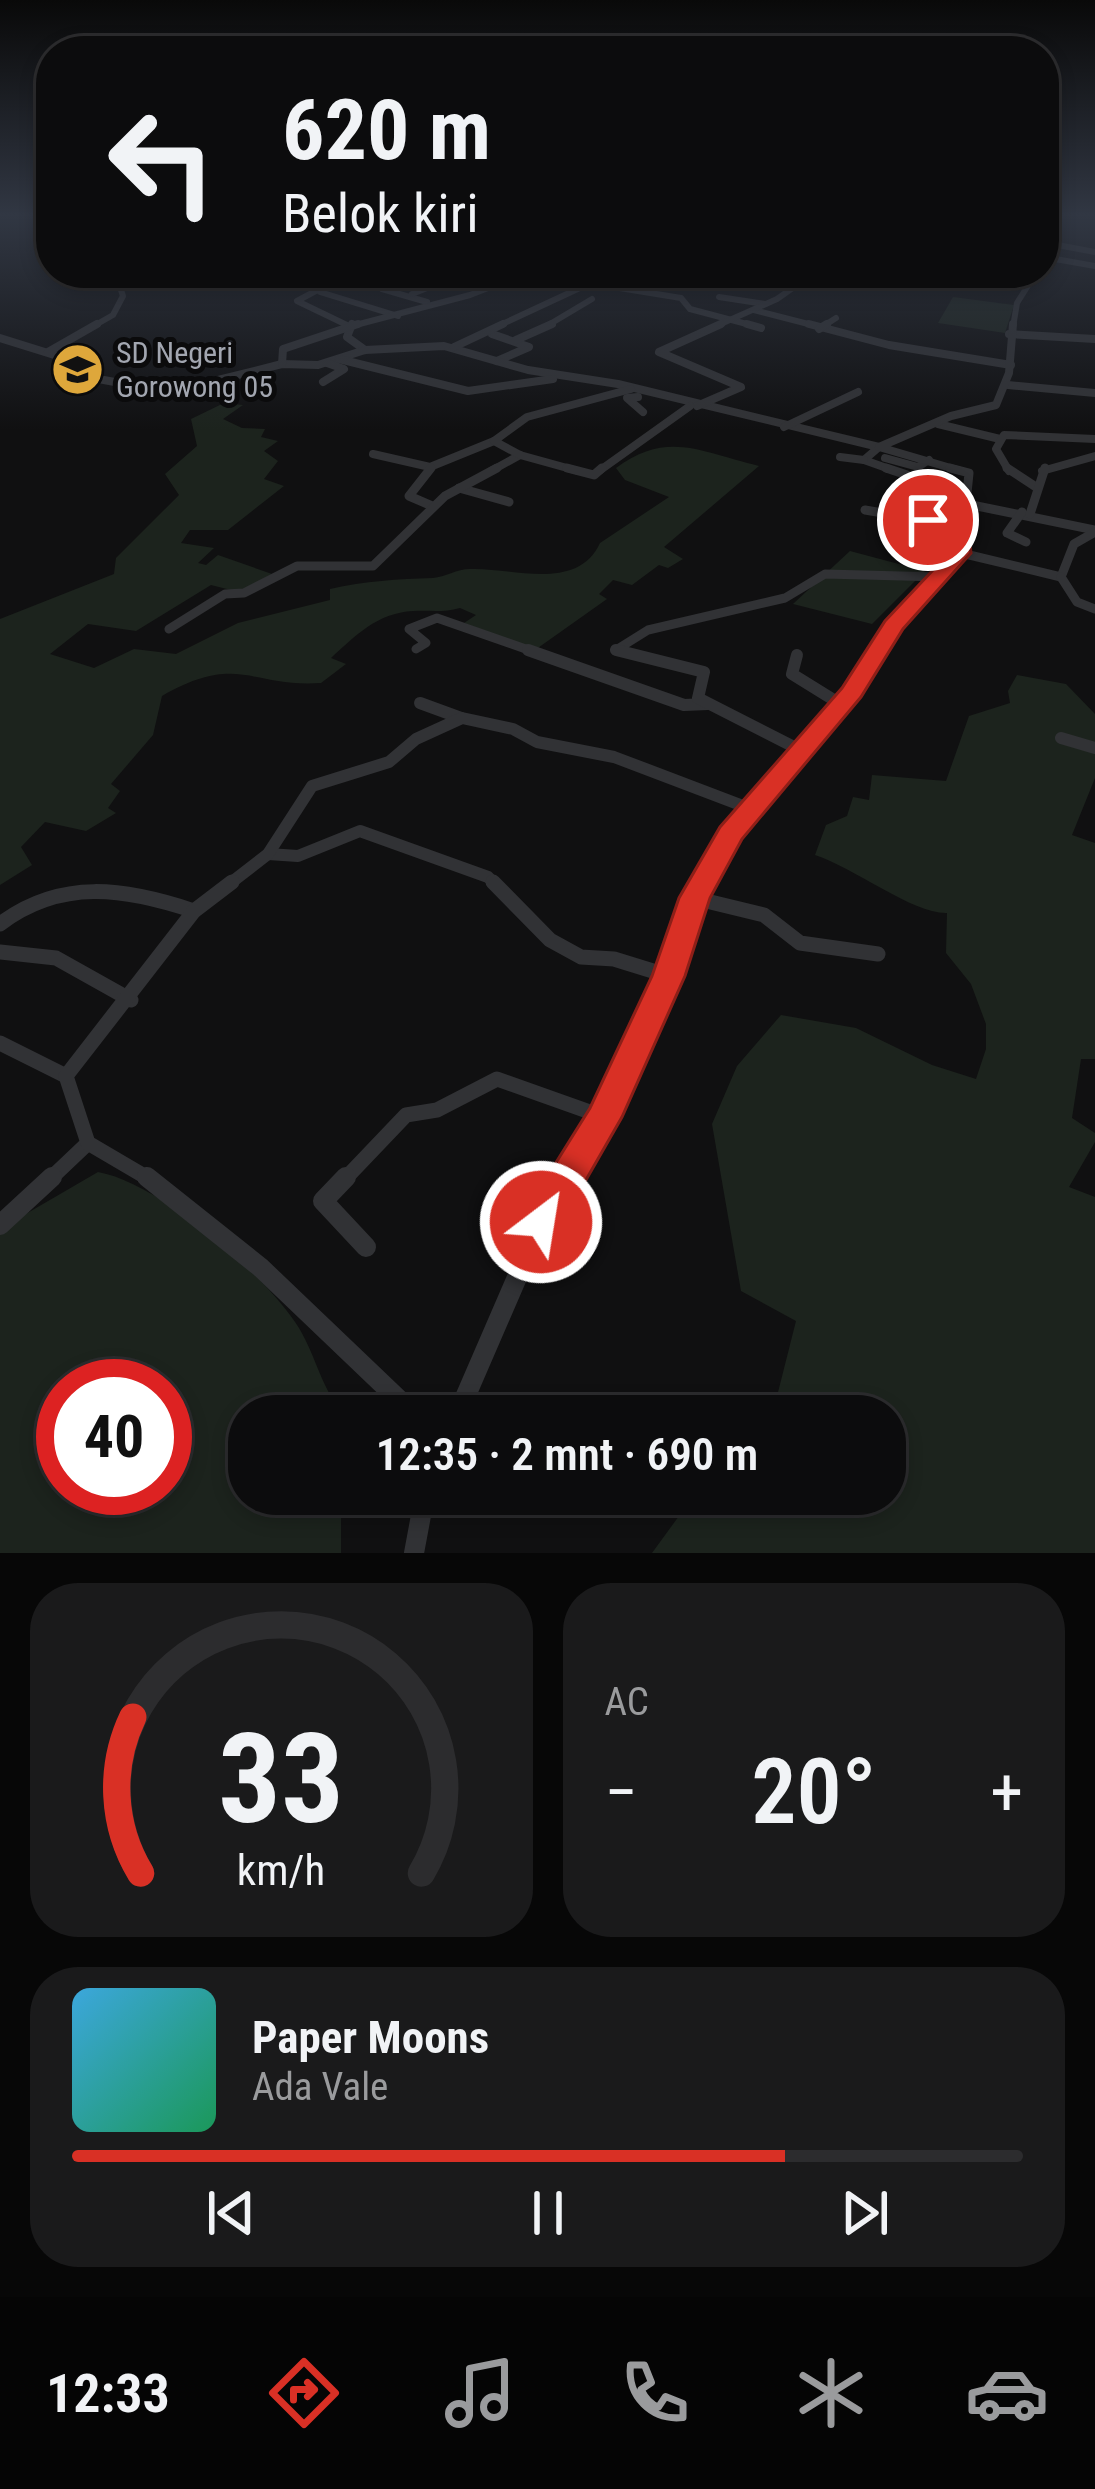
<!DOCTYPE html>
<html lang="id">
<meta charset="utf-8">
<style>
body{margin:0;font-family:"Roboto Condensed",sans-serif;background:#1a1a1b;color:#f1f3f6;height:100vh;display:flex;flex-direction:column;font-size:45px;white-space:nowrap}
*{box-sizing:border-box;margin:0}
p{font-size:39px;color:#9a9b9d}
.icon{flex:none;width:66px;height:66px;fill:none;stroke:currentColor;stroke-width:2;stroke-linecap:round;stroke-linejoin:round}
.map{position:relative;height:1553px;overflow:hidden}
.panel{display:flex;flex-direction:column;gap:30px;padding:30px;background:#070707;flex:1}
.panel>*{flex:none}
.guide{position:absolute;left:36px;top:36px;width:1023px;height:252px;border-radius:48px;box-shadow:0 6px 18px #0003,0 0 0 3px #2c2c2e;background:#0c0c0d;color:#f1f3f6;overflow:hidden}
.speed{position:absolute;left:36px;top:1359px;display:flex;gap:24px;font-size:60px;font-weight:700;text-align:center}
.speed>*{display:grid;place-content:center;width:156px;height:156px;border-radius:50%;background:#0c0c0d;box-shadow:0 6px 18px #0003,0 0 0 3px #2c2c2e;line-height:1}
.speed .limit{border:18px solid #d22;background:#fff;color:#111}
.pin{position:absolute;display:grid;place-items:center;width:102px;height:102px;color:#fff;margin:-51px;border:6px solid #fff;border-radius:50%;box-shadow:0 3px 12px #0007}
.me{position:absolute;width:132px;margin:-66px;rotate:31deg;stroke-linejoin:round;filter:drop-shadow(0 0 9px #0008)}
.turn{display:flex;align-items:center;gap:42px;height:252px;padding:0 48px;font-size:54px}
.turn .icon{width:156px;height:156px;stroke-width:2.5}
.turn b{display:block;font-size:84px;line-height:102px}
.big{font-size:90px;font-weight:600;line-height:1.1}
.panel .card{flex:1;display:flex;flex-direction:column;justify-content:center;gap:18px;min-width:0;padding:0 42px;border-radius:48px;background:#1a1a1b}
.panel .dial{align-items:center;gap:0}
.dial svg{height:312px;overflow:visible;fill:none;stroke:#2c2c2e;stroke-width:7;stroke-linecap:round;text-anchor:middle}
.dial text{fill:#f1f3f6;stroke:none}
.song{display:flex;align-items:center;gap:36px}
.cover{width:144px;height:144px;border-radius:18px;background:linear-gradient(135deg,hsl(200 70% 55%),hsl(150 70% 35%))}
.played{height:12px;border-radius:6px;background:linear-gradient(90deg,#d93025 75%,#2c2c2e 75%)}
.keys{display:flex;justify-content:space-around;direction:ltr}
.heat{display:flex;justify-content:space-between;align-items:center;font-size:66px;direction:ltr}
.panel .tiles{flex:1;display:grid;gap:30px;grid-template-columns:1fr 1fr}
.card:last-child{grid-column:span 2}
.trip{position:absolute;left:228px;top:1395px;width:678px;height:120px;border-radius:48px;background:#0c0c0d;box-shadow:0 6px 18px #0003,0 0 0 3px #2c2c2e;font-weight:600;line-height:120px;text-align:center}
.tabs{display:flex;height:192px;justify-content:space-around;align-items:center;background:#050505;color:#9a9b9d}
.tabs .icon{width:84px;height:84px}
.tabs .selected{color:#d93025}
.tabs b{font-size:54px;color:#f1f3f6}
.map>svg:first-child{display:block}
</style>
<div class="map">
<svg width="1095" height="1553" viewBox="0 0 1095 1553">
<rect width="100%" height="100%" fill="#101011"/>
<!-- green -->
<g fill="#1c231d" fill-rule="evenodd">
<path d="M953,297L1014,305L1005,333L938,323Z"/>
<path d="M224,403L243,405L223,419L242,428L265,429L261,437L278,441L264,451L278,461L264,479L284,486L228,530H190L181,543L214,548L198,563L206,565L218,555L272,574L239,592L211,585L136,631L88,624L50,654L94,668L134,649L176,654L238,623L330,600V589C365,581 398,579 433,578C445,577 457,569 470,569C510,567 577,593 600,543L669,497L625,480L616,468C668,430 700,452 759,466L664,547L683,559L668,568L659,565L632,585L613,580L599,594L607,599L535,650L464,623L476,615L460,608C442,613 431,610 413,611C377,613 355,636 331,658L346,664L321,683C251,688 239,652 162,696L153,735L111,784L120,791L108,808L116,813L86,831L45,822L21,847L32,865L0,885V619L114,574L116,558L179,495L165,474L197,446L191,419Z"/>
<path d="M850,551L925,571L872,624L793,604Z"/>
<path d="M1017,675L1066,684L1095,714V778L1072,835L1095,843V1059H1081L1072,1118L1095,1133V1142L1069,1187L1095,1197V1553H652L695,1494H885V1416H772L796,1321L741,1291L712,1124L737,1066L781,1015L856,1028L932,1065L976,1079L986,1049V1024L971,984L946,953L947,913C913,914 855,868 815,855L826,825L847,816L853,797L869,800L872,775L946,781L969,716L1010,703L1008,691Z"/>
<path d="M98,1172C160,1183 266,1275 299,1328C317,1358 322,1392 346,1416H249V1494H341V1553H0V1229ZM63,1386H165V1488H63Z"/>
</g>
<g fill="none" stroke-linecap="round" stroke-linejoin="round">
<!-- minor-far5 -->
<g stroke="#313235" stroke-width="6">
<path d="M1047,243L1095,252"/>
<path d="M1044,257L1095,266"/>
<path d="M349,273L297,301L351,327"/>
<path d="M595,284L681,298L690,309L758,327"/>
<path d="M628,288L666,273"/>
<path d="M382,289L427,302"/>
<path d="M320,292L398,316"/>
<path d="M412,294L450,279"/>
<path d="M719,297L765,304"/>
<path d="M754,310L820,327"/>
<path d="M92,327L113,315L123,296L118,281L123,273"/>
<path d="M348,327L470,295L527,273"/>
<path d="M496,327L612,273"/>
<path d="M545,327L592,299"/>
<path d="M714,327L777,299L814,273"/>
<path d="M822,327L836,318"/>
<path d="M1013,327L1017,303L1036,273"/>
</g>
<!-- minor-far4 -->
<g stroke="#313235" stroke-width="8">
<path d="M352,324L347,337L365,350"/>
<path d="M747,324L761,328"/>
<path d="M809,324L889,345L1011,365"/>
<path d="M819,329L827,324"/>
<path d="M492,334L529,347L497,361"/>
<path d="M1009,334L1095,339"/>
<path d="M0,338L80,363L93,378L131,385L210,382L282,364L318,365L365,350L444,346L528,370L618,384L879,447L864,460L895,471"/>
<path d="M516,340L552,324"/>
<path d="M454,347L503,324"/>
<path d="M48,352L97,324"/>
<path d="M339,359L468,391L553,379"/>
<path d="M282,364L283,349L358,324"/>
<path d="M323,382L344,369L327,363"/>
<path d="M1008,385L1095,393"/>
<path d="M638,397L627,398L643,412"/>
<path d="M697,406L741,387L659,352L721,324"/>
<path d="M938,424L1000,439"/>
<path d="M784,427L858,392"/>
<path d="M373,454L430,467L494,441"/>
<path d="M840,457L864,460"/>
<path d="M885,458L918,467L929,460"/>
<path d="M491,471L520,455"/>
<path d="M578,471L520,455L494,441L527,417L631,389"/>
<path d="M599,471L690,406"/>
<path d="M961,471L879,447L951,416L996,405L1009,373L1013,324"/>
<path d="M1009,471L996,449L1004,435L1095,439"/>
<path d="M1042,471L1095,456"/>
</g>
<!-- minor-far3 -->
<g stroke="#313235" stroke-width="9">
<path d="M431,468L409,496L432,506"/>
<path d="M567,468L594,475L602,468"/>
<path d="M886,468L907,475"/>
<path d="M1007,468L1036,487"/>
<path d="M459,488L509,502"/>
<path d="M962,503L1095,530"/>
<path d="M865,510L960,526"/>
<path d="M1022,512L1007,533L1026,542"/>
<path d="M1030,514L1045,468"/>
<path d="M896,515L902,495"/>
<path d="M961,553L1061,577L1074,544L1095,532"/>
<path d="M1061,577L1077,602L1095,609"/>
<path d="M169,629L225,594L244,593L297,566H373L445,496L497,468"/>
<path d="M416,649L426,643L409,629L437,618L537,653"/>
<path d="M628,653L616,650L648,630L785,598L825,574L941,577"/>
<path d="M876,653L893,625L961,553L969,473L950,468"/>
</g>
<!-- minor-far2 -->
<g stroke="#313235" stroke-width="12">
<path d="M528,650L684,705L708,704"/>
<path d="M616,650L704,672L698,698L802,751"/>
<path d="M797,655L792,674L842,705"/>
<path d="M420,703L461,718"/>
<path d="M1061,738L1095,748"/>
<path d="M268,854L298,856L360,831L488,877L496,885"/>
<path d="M228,885L268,854L312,786L389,762L416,739L462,718L513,729L537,742L614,757L751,809"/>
<path d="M701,885C750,799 826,734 878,650"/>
</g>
<!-- minor-far1 -->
<g stroke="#313235" stroke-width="15">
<path d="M493,882L550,940L581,957L614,959L669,976"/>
<path d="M694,898L764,915L800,943L878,954"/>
<path d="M0,924C61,878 125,888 194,911"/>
<path d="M0,952L56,958L131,1000"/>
<path d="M0,1043L66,1076"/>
<path d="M49,1180L88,1143"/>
<path d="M151,1180L88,1143L66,1076L194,911L232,882"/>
<path d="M344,1180L406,1115L437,1110L497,1079L604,1117"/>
<path d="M566,1180L604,1117L669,976L703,882"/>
</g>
<!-- minor -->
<g stroke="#313235" stroke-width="20">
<path d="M147,1177L260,1267L416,1416"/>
<path d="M346,1177L323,1201L366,1247"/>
<path d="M0,1225L52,1177"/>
<path d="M457,1416L541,1222L568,1177"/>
<path d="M414,1553L425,1494"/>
</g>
</g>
<!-- sky -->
<linearGradient id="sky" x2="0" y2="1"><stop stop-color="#090909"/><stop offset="0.5" stop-color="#313743"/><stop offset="1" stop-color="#313743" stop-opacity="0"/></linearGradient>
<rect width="1095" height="430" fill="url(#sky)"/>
<!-- route -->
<path fill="#d93025" stroke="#8d1f18" stroke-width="3" d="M928,514L967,521L971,553L903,629L861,697L742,839L710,898L685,976L622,1117L555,1234L541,1240L527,1234L521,1222L527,1209L590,1108L652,976L679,898L720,827L842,688L885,621L950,552V530L918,520Z"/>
<!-- icons -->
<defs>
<symbol id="school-disc" viewBox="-11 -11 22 22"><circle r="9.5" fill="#dea73b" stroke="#0b0b0c"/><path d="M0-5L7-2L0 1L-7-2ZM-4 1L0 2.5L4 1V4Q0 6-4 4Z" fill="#111"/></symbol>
</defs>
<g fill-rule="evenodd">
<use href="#school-disc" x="48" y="340" width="59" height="59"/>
</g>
<g text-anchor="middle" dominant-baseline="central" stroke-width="10" stroke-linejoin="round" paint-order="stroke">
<!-- far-poi labels -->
<g font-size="30" fill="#a2a6b0" stroke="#0b0b0c" text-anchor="start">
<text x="116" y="352">SD Negeri<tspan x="116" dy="34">Gorowong 05</tspan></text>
</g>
</g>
</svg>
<div class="speed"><div class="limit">40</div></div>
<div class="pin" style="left:928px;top:520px;background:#d93025"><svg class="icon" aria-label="arrive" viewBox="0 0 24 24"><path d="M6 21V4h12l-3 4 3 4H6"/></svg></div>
<svg class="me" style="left:541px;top:1222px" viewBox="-20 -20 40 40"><circle r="17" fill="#d93025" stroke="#fff" stroke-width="3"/><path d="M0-11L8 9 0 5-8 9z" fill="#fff"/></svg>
<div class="trip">12:35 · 2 mnt · 690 m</div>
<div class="guide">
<div class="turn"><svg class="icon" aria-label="left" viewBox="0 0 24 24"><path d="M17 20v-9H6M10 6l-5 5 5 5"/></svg><div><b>620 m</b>Belok kiri</div></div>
</div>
</div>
<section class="panel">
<div class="tiles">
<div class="card dial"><svg viewBox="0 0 100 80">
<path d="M14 69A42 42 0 1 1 86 69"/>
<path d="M14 69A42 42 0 0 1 12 29" stroke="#d93025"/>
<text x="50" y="56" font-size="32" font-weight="700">33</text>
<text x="50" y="72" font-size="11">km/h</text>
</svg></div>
<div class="card"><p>AC</p>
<div class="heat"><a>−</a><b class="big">20°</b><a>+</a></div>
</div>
<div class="card">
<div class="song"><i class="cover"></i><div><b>Paper Moons</b><p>Ada Vale</p></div></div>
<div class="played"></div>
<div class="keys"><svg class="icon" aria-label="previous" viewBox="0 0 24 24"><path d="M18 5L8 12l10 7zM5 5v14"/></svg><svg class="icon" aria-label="pause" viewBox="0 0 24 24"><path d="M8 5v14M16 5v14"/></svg><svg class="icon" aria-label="next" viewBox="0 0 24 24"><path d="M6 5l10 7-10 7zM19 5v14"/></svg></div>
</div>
</div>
</section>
<nav class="tabs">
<b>12:33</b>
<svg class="icon selected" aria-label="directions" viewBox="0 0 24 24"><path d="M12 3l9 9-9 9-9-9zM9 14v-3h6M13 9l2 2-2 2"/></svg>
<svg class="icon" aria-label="music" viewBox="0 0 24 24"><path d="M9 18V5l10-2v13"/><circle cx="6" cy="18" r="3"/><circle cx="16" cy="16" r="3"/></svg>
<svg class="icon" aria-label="phone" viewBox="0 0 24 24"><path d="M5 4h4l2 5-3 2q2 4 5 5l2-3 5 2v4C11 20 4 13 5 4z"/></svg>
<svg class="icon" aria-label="climate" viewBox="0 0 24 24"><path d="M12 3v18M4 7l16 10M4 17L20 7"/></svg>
<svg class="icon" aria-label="car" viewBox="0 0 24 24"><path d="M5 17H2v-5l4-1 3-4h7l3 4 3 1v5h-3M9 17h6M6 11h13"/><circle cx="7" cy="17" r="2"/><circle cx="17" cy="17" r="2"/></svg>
</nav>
